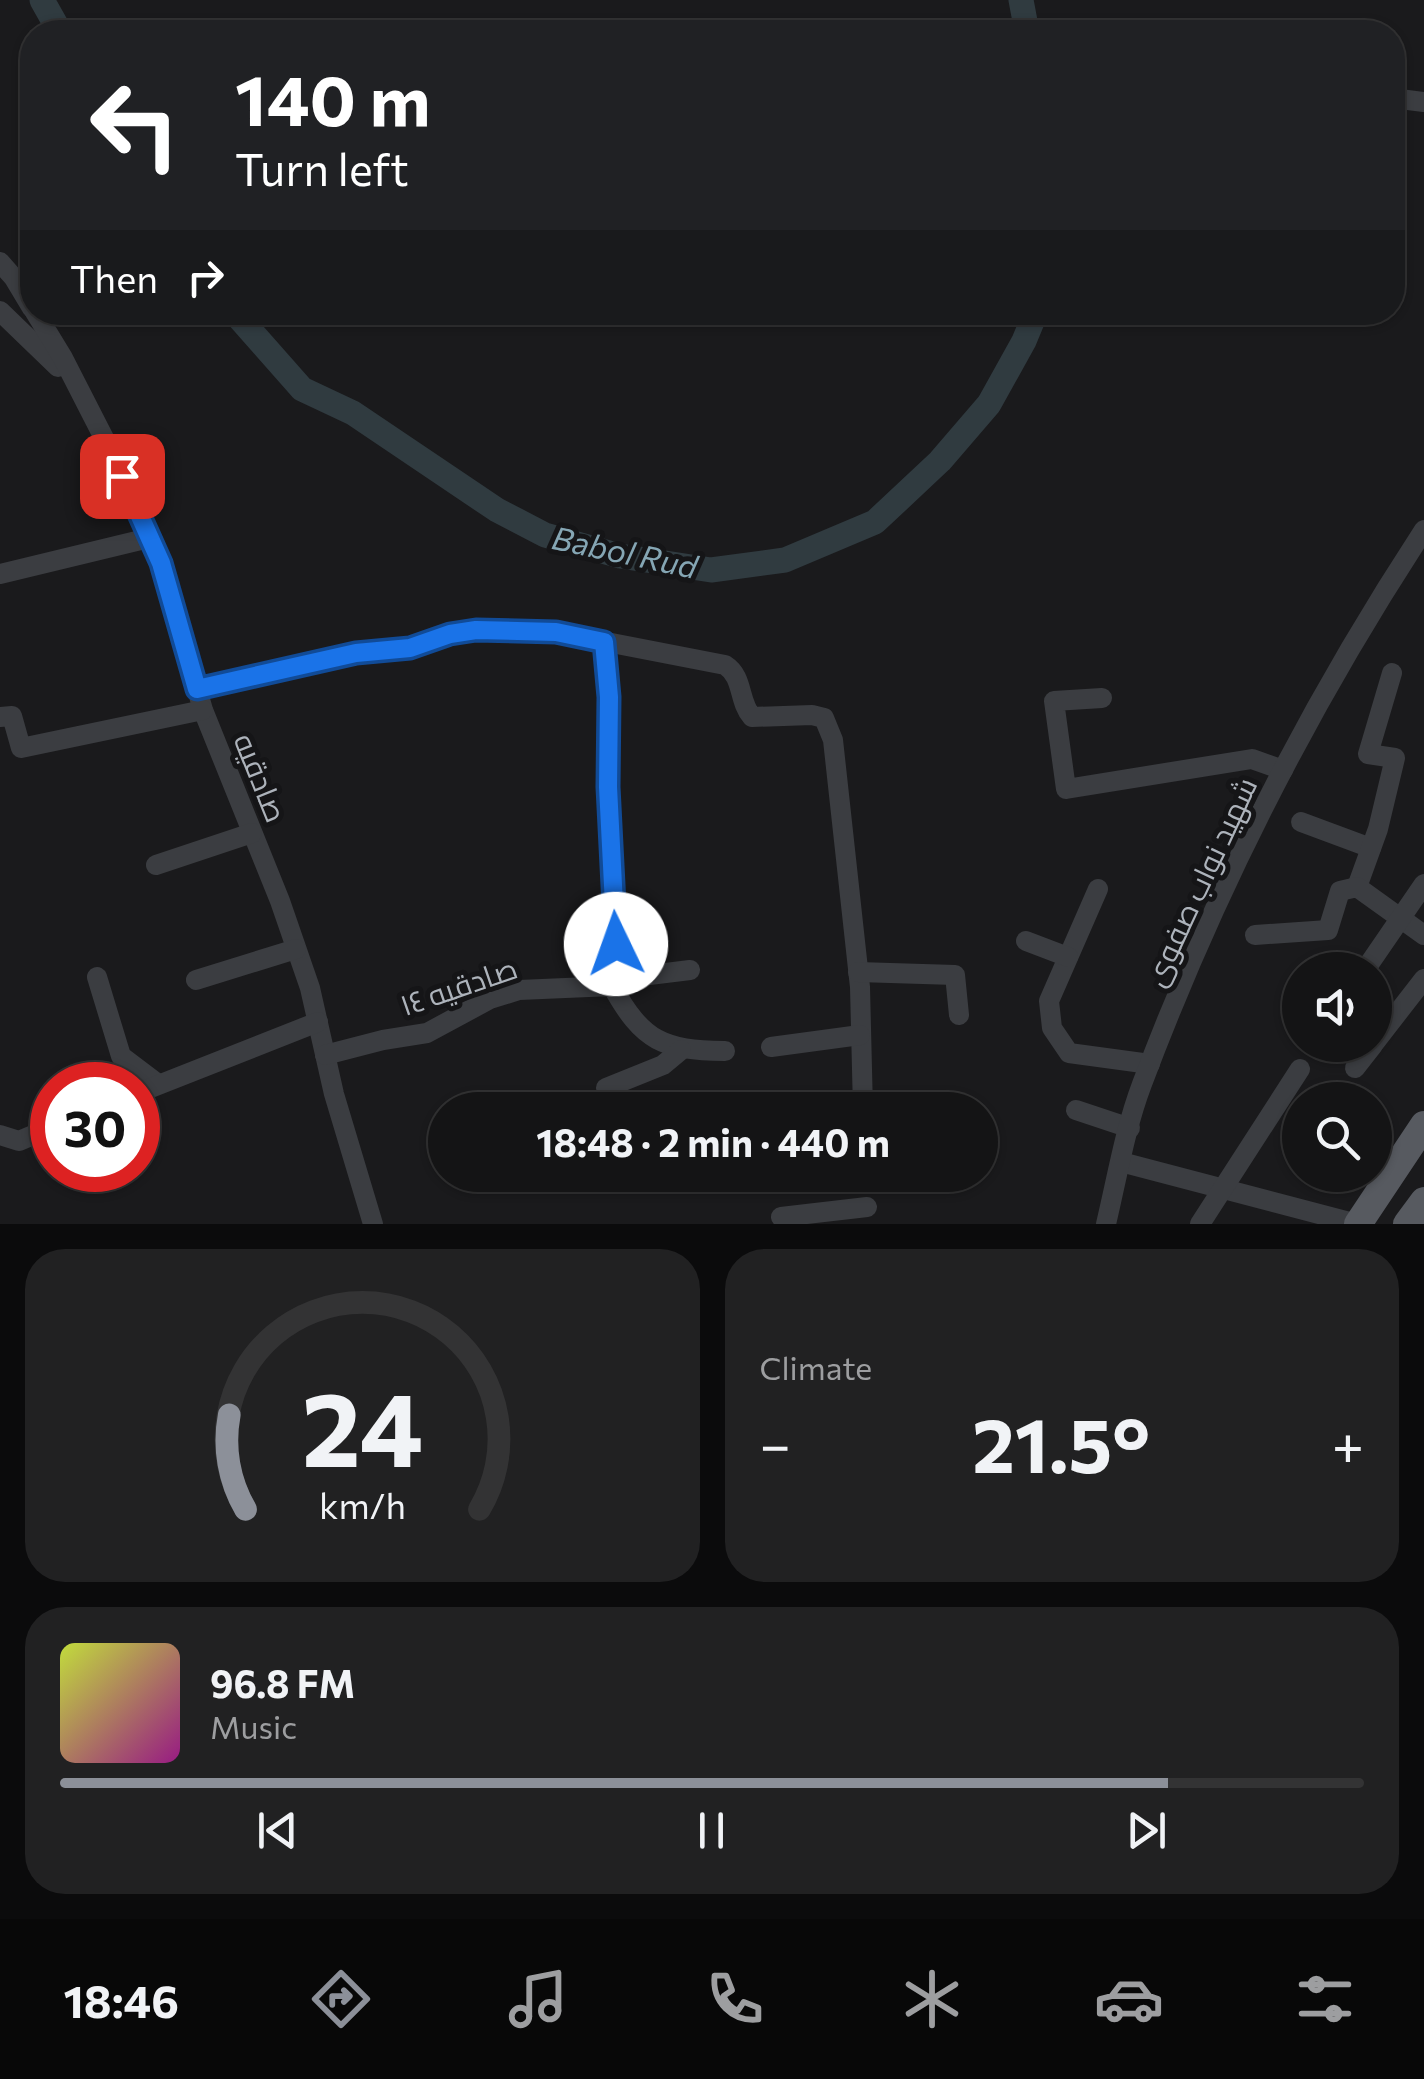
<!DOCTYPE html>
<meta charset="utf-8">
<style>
body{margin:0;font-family:Commissioner,Cairo,sans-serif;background:#212122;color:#f1f3f6;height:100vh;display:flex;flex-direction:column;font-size:38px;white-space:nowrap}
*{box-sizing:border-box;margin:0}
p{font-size:32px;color:#9d9ea0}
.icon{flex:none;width:55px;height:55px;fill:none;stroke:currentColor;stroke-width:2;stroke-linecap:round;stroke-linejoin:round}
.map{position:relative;height:1224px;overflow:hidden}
.side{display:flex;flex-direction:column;gap:25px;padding:25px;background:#0b0b0c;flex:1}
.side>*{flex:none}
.top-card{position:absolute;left:20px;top:20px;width:1385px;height:305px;border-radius:40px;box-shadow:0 2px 8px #0004,0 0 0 2px #333334;background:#202124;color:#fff;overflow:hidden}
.controls{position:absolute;left:1282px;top:952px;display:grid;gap:20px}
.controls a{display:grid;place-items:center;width:110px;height:110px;border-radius:50%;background:#141415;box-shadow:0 2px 8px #0004,0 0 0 2px #333334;font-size:50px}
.speed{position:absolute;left:30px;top:1062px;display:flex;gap:20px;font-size:50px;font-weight:700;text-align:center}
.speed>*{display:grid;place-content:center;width:130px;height:130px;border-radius:50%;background:#141415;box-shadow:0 2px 8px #0004,0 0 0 2px #333334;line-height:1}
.speed .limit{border:15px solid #d22;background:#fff;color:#111}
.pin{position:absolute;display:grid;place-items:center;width:85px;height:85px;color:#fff;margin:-42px;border-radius:20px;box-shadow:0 5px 15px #0006}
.me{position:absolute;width:110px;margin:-55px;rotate:357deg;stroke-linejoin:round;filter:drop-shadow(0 0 8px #0008)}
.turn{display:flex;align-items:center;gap:35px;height:210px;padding:0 50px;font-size:45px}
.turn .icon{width:130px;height:130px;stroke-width:2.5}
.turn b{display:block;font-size:70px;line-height:85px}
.then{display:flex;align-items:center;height:95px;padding:0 50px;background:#0003;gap:20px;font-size:38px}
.big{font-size:75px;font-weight:700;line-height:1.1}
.side .widget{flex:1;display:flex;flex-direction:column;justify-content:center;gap:15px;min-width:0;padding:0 35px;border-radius:40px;background:#212122}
.side .dial{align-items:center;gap:0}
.dial svg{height:260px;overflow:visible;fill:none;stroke:#333334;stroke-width:7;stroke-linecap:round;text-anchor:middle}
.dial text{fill:#f1f3f6;stroke:none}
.song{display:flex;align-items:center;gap:30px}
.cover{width:120px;height:120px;border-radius:15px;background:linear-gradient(135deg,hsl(70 70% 55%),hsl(310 70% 35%))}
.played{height:10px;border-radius:5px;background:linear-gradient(90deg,#8c9099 85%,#333334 85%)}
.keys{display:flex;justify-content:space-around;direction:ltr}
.heat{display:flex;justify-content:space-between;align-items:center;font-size:55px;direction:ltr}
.side .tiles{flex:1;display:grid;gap:25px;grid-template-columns:1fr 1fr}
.widget:last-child{grid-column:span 2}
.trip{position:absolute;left:428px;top:1092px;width:570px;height:100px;border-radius:50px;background:#141415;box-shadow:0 2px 8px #0004,0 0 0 2px #333334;font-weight:700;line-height:100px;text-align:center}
.dock{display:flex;height:160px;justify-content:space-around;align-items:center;background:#080808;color:#9d9ea0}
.dock .icon{width:70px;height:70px}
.dock .current{color:#8c9099}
.dock b{font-size:45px;color:#f1f3f6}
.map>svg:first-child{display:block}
</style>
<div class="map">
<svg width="1424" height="1224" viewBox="0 0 1424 1224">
<rect width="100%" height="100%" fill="#1a1a1c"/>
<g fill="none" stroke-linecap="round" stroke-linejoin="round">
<!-- river -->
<g stroke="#303b40" stroke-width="25">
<path d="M42,0L60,32"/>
<path d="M1021,0L1027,32"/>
<path d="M234,312L302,389L353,413L497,510L545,535L620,556L711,570L785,560L875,522L940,461L989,404L1024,341L1036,312"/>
</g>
<!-- minor -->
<g stroke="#3b3d41" stroke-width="20">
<path d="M1392,98L1424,102"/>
<path d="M0,262L14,278L32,308"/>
<path d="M0,311L58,367"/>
<path d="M35,312L63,358L108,446L161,563L203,710L280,901L310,988L334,1094L373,1224"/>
<path d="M0,574L149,538"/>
<path d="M604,642L609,697L608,787L618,973L612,986L625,978L690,970"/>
<path d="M197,689L356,653L411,648L449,634L476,630L555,632L725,665C744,677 738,701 752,717L812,715L824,718L833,740L860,987L863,1110"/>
<path d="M1102,698L1054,701L1066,789L1252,759L1283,770"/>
<path d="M0,717L12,716L21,748L203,710"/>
<path d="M1301,822L1371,848"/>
<path d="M156,865L252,833"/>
<path d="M1357,887L1378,829L1395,758L1368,754L1392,673"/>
<path d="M1098,889L1049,1001L1052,1028L1069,1053L1150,1064"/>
<path d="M1255,935L1328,930L1340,891L1357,887L1424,935"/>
<path d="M1026,941L1068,957"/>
<path d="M1365,970L1424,884"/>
<path d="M858,972L955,975L959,1015"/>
<path d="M97,977L121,1056L158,1084"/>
<path d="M196,980L296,949"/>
<path d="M1375,1042L1424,979"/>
<path d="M1312,1046L1313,1045"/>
<path d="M771,1047L860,1035"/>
<path d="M325,1055L383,1040L427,1033L490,999L519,990L612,986C643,1042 663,1050 725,1051"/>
<path d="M1355,1068L1373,1045"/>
<path d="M606,1088L663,1065L681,1050"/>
<path d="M138,1093L318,1022"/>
<path d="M809,1104L862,1102"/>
<path d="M1076,1110L1130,1128"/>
<path d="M0,1135L19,1141L52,1127"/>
<path d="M1121,1162L1357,1224"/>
<path d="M866,1178L965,1175"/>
<path d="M781,1217L867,1207"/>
<path d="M1106,1224C1117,1178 1125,1129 1142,1084C1215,890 1310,704 1424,530"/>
<path d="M1200,1224L1300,1069"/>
</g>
<!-- major -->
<g stroke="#575a60" stroke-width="28">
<path d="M1358,1224L1424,1125"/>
<path d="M1407,1224L1424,1201"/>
</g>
</g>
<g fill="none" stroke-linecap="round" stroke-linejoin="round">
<defs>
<path id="route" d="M122,476L161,563L197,689L356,653L410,648L450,634L476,630L556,632L604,642L609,697L608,787L616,944"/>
</defs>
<!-- route casing -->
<use href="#route" stroke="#114b97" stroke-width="25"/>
<!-- route -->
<use href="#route" stroke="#1a73e8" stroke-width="18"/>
</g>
<g text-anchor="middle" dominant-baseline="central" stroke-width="10" stroke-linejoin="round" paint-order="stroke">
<!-- street labels -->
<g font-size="30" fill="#adb3bb" stroke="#151517">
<text transform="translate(262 777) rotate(68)">صادقیه</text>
<text transform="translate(1199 881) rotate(-65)">شهید نواب صفوی</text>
<text transform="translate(458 985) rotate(-19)">صادقيه ١٤</text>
</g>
<!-- water labels -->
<g font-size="32" font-style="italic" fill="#85a6b4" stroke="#151517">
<text transform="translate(625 551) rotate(12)">Babol Rud</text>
</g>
</g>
</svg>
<div class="controls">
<a><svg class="icon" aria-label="sound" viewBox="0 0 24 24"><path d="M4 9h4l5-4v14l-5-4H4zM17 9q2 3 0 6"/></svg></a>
<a><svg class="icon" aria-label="search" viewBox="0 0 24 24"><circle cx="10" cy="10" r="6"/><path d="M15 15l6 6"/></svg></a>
</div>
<div class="speed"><div class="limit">30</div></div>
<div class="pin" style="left:122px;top:476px;background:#d93025"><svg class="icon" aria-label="arrive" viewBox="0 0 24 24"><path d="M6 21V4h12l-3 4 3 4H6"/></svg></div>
<svg class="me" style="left:616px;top:944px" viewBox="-20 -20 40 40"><circle r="19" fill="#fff"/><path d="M0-13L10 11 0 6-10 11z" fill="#1a73e8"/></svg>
<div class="trip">18:48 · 2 min · 440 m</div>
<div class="top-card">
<div class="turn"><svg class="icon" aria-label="left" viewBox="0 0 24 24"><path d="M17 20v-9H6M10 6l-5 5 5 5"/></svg><div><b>140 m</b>Turn left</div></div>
<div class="then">Then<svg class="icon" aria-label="right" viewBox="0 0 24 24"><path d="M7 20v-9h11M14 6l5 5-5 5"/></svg></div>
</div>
</div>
<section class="side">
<div class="tiles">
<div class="widget dial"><svg viewBox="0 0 100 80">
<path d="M14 69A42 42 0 1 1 86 69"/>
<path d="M14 69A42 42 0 0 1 9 40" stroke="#8c9099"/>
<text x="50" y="56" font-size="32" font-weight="700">24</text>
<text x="50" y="72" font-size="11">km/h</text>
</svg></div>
<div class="widget"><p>Climate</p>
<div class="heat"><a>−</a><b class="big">21.5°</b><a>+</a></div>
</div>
<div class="widget">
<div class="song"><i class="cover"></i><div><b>96.8 FM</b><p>Music</p></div></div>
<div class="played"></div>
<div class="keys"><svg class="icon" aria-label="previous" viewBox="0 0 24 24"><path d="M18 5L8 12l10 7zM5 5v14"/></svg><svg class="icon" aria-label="pause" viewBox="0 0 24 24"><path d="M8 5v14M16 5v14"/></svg><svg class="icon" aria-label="next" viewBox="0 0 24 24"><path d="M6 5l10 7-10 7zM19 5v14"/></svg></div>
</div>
</div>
</section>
<nav class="dock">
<b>18:46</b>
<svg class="icon current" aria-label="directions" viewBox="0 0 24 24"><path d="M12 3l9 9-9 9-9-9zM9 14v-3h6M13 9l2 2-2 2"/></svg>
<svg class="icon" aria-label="music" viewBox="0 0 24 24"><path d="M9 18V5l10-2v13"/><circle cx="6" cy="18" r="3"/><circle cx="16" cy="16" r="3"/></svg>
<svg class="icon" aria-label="phone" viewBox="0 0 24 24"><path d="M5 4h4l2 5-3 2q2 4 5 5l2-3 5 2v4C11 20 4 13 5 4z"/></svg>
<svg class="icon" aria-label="climate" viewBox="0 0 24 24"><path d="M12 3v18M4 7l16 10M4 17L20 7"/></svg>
<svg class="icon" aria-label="car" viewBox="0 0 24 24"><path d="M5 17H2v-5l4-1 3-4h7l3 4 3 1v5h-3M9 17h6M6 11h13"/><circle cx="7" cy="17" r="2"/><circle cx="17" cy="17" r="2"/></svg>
<svg class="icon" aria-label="filters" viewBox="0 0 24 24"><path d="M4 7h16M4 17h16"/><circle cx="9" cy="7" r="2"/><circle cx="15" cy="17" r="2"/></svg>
</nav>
